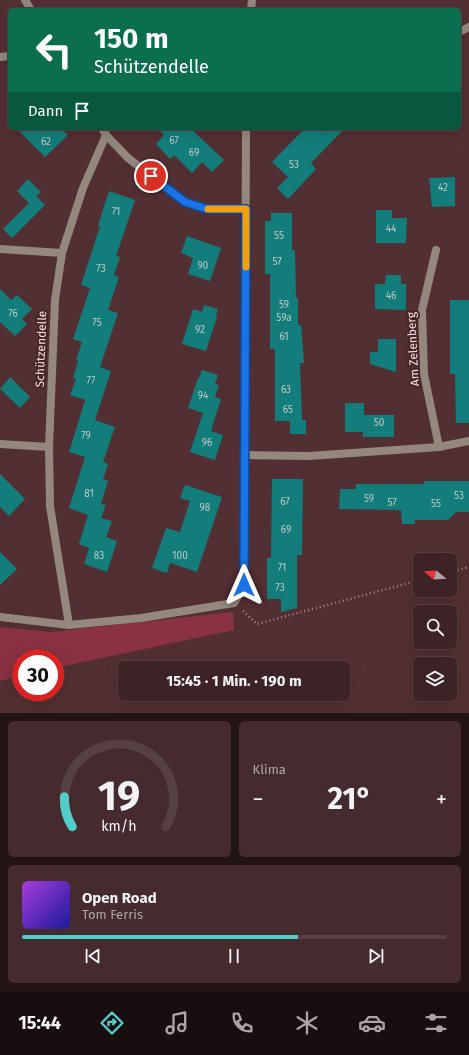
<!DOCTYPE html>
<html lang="de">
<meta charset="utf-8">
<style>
body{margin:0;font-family:"Fira Sans",sans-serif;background:#452b2e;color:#f1f3f6;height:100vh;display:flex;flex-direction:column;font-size:15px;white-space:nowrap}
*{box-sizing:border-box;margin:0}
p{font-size:13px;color:#ada4a7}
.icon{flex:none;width:22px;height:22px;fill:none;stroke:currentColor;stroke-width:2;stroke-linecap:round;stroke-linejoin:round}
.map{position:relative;height:713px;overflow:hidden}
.side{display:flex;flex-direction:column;gap:8px;padding:8px;background:#221315;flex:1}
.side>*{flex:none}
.banner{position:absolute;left:8px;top:8px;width:453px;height:122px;border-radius:6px;box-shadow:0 4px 16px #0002,0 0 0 1px #574043;background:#0b6e4f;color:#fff;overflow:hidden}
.needle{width:26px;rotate:288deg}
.buttons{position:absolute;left:413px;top:553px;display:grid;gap:8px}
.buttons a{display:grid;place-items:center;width:44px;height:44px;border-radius:6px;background:#3e2326;box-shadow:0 4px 16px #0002,0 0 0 1px #574043;font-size:20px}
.speed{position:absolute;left:12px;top:649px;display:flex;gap:8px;font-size:20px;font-weight:700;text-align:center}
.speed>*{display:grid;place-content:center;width:52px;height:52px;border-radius:50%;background:#3e2326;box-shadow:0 4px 16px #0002,0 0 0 1px #574043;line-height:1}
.speed .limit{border:6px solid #d22;background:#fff;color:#111}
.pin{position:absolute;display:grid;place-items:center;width:34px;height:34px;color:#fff;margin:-17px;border:2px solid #fff;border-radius:50%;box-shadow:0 1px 4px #0007}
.me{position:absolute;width:44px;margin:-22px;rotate:0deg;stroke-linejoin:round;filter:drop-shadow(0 0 3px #0008)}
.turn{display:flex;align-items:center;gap:14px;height:84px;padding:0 20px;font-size:18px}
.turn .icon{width:52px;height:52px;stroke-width:2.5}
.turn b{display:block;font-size:28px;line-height:34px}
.then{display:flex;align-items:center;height:38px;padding:0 20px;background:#0003;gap:8px;font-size:15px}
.big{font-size:30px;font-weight:700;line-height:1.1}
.side .card{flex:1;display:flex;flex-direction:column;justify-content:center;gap:6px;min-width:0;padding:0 14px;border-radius:6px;background:#452b2e}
.side .dial{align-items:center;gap:0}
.dial svg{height:104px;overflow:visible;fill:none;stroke:#574043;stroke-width:7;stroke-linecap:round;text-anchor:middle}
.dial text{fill:#f1f3f6;stroke:none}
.song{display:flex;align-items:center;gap:12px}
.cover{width:48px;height:48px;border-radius:6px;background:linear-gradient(135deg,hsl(280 70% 55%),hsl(240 70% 35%))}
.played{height:4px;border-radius:2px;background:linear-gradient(90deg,#53cdc9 65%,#574043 65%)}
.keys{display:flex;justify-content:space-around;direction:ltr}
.heat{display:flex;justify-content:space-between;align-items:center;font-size:22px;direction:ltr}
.side .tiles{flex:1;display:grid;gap:8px;grid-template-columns:1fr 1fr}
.card:last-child{grid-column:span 2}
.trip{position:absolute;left:118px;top:661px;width:232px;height:40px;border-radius:6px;background:#3e2326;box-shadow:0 4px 16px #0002,0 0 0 1px #574043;font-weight:700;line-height:40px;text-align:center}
.menu{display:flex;height:64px;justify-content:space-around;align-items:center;background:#190e0f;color:#ada4a7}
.menu .icon{width:28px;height:28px}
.menu .on{color:#53cdc9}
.menu b{font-size:18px;color:#f1f3f6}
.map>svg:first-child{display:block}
</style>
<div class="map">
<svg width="469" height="713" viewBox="0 0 469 713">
<rect width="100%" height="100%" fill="#522f33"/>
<!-- green -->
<path fill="#8a3142" d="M233,612L234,630L55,668V658H21V676L0,681V627L50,632Z"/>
<!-- building -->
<g fill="#127d7a">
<path d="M16,128H60L68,135L45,157Z"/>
<path d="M157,128H190L224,160L212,172L202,162L192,173L174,155L170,159L156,144L164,135Z"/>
<path d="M305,128H345L311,163L316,169L288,199L277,188L288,177L272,162Z"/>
<path d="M455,177V206L432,207L429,178Z"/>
<path d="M28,179L41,192L36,196L45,205L12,238L3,229L29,203L17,191Z"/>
<path d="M109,191L135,200L116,256L120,257L114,275L119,277L108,310L118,313L100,367L111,371L95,420L115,427L103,462L108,464L103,479L108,481L101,504L106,505L101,518L112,521L106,537L117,541L107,572L84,564L89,548L79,544L88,515L69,508L85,457L69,452L85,400L70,395L76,379L73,378L78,361L76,360L82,342L73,339L90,288L81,285L100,226L98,225Z"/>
<path d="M376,210H392V218H407L406,243H376Z"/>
<path d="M271,213H292V250H295L296,297L298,299V325H301L304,363H300L302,420H306V434H290V421H275V349H270V274H265V221H271Z"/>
<path d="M187,236L221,248L210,281L188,274L193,258L181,253Z"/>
<path d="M386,275H401V284H406V310L375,309V284H385Z"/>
<path d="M0,289L11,300L17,295L32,309L22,319L27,324L15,336L0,322Z"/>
<path d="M450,300H469V423H456L455,374H450Z"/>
<path d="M204,305L218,309L216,317H217L206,351L182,344L193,309L202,312Z"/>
<path d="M378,339H396V372L370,364V352H378Z"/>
<path d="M202,370L218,375L215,384L219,385L215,397L221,399L211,431L223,435L215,460L190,452L203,413L188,408L198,378H199Z"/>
<path d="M10,377L30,397L20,408L0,389Z"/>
<path d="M345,403H364V415H394V437H363V432H345Z"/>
<path d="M0,474L25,499L9,516L0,507Z"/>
<path d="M272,479H303L302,555H297V608L281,612V599H267V558H271Z"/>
<path d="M424,481H469V512H456L448,520H415V524H402L401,510L339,509L340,489H356V484H424Z"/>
<path d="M185,485L222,497L197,572L170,563L167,573L152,568L166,528L180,532L190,501L180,498Z"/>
<path d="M0,552L17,569L0,585Z"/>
</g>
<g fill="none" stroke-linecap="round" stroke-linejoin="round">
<!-- path -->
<g stroke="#a98c8f" stroke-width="2.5" stroke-dasharray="1 3" stroke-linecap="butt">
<path d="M450,572L469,567"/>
<path d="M243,611L257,624L420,580"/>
</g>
<!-- minor -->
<g stroke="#93887b" stroke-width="8">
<path d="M25,0L31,10"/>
<path d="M251,10L252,0"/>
<path d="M459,32L469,27"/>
<path d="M0,57L10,56"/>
<path d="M102,128L106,135L128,158L185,202L207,209H246"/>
<path d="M0,249L62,253"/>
<path d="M436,250L422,310L424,374L439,447"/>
<path d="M0,444L49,447"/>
<path d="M245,455L309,456L439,447L469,441"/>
<path d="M0,617L69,625L141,618L234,603L244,585L246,128"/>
<path d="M69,625L50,506L49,447L55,300L62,253L83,188L106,135"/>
</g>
</g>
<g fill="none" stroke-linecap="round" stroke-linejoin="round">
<defs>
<path id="route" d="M151,176L185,202L207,209H246L244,585"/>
</defs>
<!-- route casing -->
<use href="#route" stroke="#114b97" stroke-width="10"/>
<!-- route -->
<use href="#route" stroke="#1a73e8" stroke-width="7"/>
<!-- slow -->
<path stroke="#f59e0b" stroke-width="7" d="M208,209H246V267"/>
</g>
<g text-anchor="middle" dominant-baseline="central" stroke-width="4" stroke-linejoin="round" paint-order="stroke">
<!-- number labels -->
<g font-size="10" fill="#bdc6c6">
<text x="174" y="141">67</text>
<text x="46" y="142">62</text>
<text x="194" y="153">69</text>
<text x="294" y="165">53</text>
<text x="443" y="188">42</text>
<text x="116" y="212">71</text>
<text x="391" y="229">44</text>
<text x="279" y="236">55</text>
<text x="277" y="262">57</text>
<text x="203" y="266">90</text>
<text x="101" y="269">73</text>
<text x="391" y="296">46</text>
<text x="284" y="305">59</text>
<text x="13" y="314">76</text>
<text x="284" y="318">59a</text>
<text x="97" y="323">75</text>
<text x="200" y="330">92</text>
<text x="284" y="337">61</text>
<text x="91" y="381">77</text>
<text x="286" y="390">63</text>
<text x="203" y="396">94</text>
<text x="288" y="410">65</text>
<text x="379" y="423">50</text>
<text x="86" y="436">79</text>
<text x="207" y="443">96</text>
<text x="89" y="494">81</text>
<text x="459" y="496">53</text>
<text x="369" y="499">59</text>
<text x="285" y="502">67</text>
<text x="392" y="503">57</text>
<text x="436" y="504">55</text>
<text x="205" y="508">98</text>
<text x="286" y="530">69</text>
<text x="99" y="556">83</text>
<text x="180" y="556">100</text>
<text x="282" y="568">71</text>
<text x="280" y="588">73</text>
</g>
<!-- street labels -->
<g font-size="12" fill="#f6dfe0" stroke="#462529">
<text transform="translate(41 349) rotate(-88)">Schützendelle</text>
<text transform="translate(413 349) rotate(-93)">Am Zelenberg</text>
</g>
</g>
</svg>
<div class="buttons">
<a><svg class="needle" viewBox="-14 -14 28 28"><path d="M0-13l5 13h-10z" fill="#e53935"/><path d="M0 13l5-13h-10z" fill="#ada4a7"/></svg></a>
<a><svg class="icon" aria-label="search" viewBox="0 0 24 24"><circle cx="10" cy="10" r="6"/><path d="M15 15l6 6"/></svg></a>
<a><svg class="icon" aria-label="layers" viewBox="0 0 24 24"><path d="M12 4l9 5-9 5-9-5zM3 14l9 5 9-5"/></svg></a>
</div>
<div class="speed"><div class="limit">30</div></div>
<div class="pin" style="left:151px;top:176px;background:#d93025"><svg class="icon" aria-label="arrive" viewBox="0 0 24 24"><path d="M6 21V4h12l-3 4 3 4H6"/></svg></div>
<svg class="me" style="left:244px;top:585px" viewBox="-20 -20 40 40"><path d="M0-17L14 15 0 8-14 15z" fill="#1a73e8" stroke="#fff" stroke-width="4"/></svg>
<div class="trip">15:45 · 1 Min. · 190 m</div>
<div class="banner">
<div class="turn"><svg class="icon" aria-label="left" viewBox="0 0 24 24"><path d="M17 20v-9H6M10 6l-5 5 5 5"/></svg><div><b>150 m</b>Schützendelle</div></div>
<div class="then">Dann<svg class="icon" aria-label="arrive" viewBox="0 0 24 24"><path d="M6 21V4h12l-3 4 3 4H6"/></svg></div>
</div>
</div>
<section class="side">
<div class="tiles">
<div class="card dial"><svg viewBox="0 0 100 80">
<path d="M14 69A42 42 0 1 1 86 69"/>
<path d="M14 69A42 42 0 0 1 8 46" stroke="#53cdc9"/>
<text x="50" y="56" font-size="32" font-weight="700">19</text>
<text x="50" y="72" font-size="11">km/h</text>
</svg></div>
<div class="card"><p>Klima</p>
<div class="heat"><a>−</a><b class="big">21°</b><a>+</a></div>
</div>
<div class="card">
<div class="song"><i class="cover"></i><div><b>Open Road</b><p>Tom Ferris</p></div></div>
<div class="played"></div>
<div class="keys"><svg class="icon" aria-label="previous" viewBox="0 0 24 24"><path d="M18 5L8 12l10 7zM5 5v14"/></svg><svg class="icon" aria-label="pause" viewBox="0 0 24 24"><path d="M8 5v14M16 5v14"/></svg><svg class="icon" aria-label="next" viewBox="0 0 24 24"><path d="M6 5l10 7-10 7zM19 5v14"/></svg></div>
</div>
</div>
</section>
<nav class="menu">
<b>15:44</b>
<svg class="icon on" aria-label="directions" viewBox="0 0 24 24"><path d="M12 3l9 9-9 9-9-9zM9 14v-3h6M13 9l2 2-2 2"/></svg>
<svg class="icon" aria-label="music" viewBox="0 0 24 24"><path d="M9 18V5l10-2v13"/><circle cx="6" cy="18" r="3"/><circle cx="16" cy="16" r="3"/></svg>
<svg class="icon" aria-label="phone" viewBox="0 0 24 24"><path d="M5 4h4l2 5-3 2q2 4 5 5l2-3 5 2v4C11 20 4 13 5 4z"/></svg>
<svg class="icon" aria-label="climate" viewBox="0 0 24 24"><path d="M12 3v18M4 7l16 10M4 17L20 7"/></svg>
<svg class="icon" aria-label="car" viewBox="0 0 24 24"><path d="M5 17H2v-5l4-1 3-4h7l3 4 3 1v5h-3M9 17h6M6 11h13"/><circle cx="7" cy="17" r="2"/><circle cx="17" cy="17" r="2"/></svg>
<svg class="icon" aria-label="filters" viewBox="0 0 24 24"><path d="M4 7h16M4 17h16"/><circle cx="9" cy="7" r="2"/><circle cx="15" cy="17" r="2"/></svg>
</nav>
